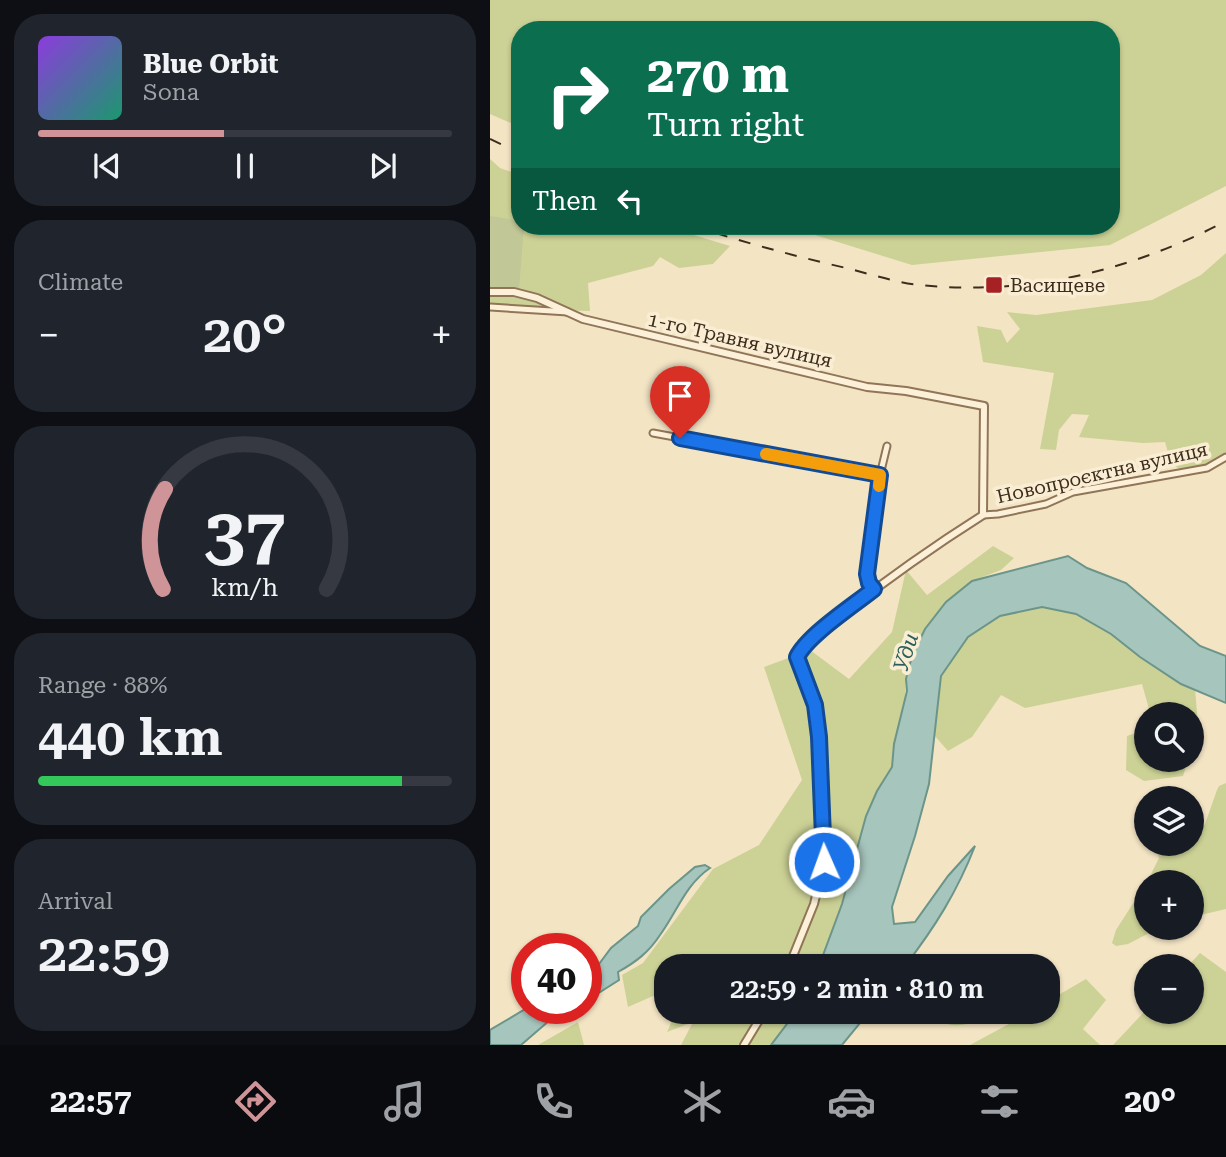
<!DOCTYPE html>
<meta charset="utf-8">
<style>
body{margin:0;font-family:"Roboto Serif",serif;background:#20242c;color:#f1f3f6;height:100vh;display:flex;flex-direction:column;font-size:26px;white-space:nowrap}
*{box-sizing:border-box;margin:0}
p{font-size:23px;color:#9ea1a6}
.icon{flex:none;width:38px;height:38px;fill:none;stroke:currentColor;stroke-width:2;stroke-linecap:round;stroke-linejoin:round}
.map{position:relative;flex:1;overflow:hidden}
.details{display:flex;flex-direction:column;gap:14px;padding:14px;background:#0d0f14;width:490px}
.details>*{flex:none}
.banner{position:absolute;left:21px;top:21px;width:609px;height:214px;border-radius:28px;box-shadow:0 2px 5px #0004;background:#0b6e4f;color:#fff;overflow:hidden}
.controls{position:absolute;left:644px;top:702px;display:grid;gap:14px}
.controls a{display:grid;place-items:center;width:70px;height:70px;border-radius:50%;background:#171b24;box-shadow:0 2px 5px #0004;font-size:35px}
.speed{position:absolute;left:21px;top:933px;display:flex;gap:14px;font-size:35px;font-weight:700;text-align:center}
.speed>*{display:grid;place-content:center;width:91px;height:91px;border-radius:50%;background:#171b24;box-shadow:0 2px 5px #0004;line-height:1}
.speed .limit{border:10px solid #d22;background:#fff;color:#111}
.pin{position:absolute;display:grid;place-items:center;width:60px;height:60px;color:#fff;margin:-72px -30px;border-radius:50% 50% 50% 0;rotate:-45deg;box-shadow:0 0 7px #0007}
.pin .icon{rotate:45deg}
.me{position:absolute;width:77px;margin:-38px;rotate:358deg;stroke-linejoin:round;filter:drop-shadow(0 0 5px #0008)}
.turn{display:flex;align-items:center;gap:24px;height:147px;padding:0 21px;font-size:32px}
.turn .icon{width:91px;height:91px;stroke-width:2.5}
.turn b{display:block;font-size:49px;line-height:60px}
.then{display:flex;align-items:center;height:66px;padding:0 21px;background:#0003;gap:14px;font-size:26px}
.big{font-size:52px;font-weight:600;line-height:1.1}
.details .card{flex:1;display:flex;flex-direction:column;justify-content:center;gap:10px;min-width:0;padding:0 24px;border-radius:28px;background:#20242c}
.details .dial{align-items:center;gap:0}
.dial svg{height:182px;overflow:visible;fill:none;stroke:#363941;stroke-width:7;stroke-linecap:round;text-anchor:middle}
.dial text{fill:#f1f3f6;stroke:none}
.song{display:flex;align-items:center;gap:21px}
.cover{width:84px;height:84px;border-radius:10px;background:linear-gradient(135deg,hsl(270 70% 55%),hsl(160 70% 35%))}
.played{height:7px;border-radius:4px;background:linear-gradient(90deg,#cf9497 45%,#363941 45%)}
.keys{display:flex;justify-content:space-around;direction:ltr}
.heat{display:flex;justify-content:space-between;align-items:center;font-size:38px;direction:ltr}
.charge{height:10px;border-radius:5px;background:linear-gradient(90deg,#34c759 88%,#363941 0)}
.trip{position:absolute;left:164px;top:954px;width:406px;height:70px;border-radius:28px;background:#171b24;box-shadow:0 2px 5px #0004;font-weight:600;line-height:70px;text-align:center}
.dock{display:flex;height:112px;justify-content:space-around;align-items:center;background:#090b0e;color:#9ea1a6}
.dock .icon{width:49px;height:49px}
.dock .selected{color:#cf9497}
.dock b{font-size:32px;color:#f1f3f6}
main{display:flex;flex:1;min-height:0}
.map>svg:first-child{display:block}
</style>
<main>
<section class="details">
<div class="card">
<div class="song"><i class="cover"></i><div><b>Blue Orbit</b><p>Sona</p></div></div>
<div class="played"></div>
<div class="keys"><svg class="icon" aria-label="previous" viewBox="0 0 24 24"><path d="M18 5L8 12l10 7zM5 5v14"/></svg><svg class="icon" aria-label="pause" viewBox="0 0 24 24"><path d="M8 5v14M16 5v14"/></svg><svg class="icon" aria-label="next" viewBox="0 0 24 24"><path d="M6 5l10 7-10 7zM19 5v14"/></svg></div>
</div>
<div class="card"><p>Climate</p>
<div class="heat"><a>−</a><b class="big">20°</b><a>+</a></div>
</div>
<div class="card dial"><svg viewBox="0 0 100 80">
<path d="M14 69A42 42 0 1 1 86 69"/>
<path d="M14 69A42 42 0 0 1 15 25" stroke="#cf9497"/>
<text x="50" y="56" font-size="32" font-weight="700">37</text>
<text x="50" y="72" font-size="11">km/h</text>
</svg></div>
<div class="card"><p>Range · 88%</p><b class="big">440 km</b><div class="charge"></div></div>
<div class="card"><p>Arrival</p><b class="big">22:59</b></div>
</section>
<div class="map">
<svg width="736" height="1045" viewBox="0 0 736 1045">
<rect width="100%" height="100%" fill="#f3e4c4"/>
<!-- green -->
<g fill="#ccd296">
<path d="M0,0H736V186L620,245L422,265L296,226H621V30H30V127L0,114Z"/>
<path d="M0,159L10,168L30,175V226H174L240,246L223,264L189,268L170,257L163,266L98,283L100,311L59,310L0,304Z"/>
<path d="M736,253V457L699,476L681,463L675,442L653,443L589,437L599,415L582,414L569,430L566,450L550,449L564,373L493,362L487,326L511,330L517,343L530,329L517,312L546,315L662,300L711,275Z"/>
<path d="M503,546L524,558L511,570L482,581L416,677L415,702L404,744L402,767L329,966H177V993L172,992L138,1007L132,975L153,963L223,869L269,845L312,780L274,667L320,650L359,679L402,632L416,570L437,595Z"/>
<path d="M552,607L586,614L621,634L650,657L691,684L705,689L708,724L702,745V714H658L659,709L652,684L535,708L511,695L482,737L458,751L444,735L451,676L478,637L510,616Z"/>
<path d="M656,721V760H698L693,776L654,781L636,770L637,736L654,730Z"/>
<path d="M736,783V909L702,917V882H657L669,858L664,846L666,844H702V822L705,821L713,826L715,824L727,790L729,786Z"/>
<path d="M656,883V928H669L638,944L626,946L622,943L626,930Z"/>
<path d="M710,953L736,972V1045H623L656,1010V1012H702V966H698Z"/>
<path d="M596,979L616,1000L593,1029L610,1045H480L541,1012H558V1001Z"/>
<path d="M186,1012H306L281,1045H191L203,1022L177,1032Z"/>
<path d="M447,1012H508C490,1021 468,1031 449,1021Z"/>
<path d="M88,1022L94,1045H48Z"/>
</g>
<!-- cemetery -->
<path fill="#c1c796" d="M0,216L30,221V226H34L29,289L0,288Z"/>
<!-- water -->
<g fill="#a6c5bc" stroke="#6b958a" stroke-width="2">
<path d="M578,556L597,568L636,583L710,646L736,656V703L691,684L650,657L621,634L586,614L552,607L510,616L478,637L451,676L439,784L425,836L402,907L404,924L425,922L458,876L485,846C467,892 445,927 415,966H329L352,904L376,816L387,791L402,767L404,744L417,691L416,679L422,656L435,629L456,602L482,581Z"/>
<path d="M215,865L220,868C195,885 187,912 170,935C159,952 146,962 128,972L129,980L96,1001V973L109,964L121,948L148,926L151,917L179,889L205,867Z"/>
<path d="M37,1008H88L77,1016L60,1020L31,1045H0V1030Z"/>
<path d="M306,1012H379L352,1045H281Z"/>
</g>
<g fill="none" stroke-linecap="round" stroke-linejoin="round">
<defs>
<g id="minor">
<path d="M0,307L78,312"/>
<path d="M163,433L390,475"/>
<path d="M493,515L508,514L556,504L583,492L717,468L736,457"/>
<path d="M384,589L379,583L378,574L390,475L397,446"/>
</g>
<g id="tertiary">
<path d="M0,292H24L47,298L93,319L377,387L416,391L494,406L493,515C444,546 396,580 350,616C336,627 315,641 307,657L325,705L329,737L334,862L324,904L299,966"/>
<path d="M254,1045L274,1012"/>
</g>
</defs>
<!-- minor casing -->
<use href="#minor" stroke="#907558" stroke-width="9"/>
<!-- tertiary casing -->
<use href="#tertiary" stroke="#907558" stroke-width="10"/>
<!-- minor -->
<use href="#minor" stroke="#fcf1d8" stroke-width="5"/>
<!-- tertiary -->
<use href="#tertiary" stroke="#fcf1d8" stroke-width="6"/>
<!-- rail -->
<g stroke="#3e2d1d" stroke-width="2" stroke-dasharray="12 12" stroke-linecap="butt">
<path d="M0,139L30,153"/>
<path d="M203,226C253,242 304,256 356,268C380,274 404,282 429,285C536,296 641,271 736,221"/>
</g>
</g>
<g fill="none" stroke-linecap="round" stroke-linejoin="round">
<defs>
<path id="route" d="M190,438L390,475L377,574L379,583L384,589C364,605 318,635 307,657L325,705L329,737L334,862"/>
</defs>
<!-- route casing -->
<use href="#route" stroke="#114b97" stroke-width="18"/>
<!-- route -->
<use href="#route" stroke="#1a73e8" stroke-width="12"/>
<!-- slow -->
<path stroke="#f59e0b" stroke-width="12" d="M276,454L390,475L389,486"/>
</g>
<!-- markers -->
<rect fill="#a52123" stroke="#f9eed4" stroke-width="2.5" x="495" y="276" width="18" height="18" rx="3.5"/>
<g text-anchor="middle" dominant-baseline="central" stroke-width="7" stroke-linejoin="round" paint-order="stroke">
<!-- poi labels -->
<g font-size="19" fill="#3e2d1d" stroke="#f9eed4" text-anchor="start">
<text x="520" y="285">Васищеве</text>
</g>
<!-- street labels -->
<g font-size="19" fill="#3e2d1d" stroke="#f9eed4">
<text transform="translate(250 340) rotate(13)">1-го Травня вулиця</text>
<text transform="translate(612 473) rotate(-13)">Новопроєктна вулиця</text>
</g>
<!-- water labels -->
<g font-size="21" font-style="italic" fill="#2b5f5b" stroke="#f9eed4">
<text transform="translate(416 652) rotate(-72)">Уди</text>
</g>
</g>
</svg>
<div class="controls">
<a><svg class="icon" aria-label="search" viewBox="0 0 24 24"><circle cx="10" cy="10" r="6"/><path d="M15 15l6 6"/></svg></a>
<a><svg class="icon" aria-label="layers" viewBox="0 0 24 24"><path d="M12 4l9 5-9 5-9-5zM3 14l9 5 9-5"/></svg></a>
<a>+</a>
<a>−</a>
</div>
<div class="speed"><div class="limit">40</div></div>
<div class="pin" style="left:190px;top:438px;background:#d93025"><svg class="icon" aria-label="arrive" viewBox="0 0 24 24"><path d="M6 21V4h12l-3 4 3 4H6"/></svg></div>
<svg class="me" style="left:334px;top:862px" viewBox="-20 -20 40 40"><circle r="17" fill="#1a73e8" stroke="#fff" stroke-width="3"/><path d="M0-11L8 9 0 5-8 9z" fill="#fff"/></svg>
<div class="trip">22:59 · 2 min · 810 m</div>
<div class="banner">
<div class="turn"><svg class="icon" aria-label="right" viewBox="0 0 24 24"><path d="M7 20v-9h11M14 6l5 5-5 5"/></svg><div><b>270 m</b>Turn right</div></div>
<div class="then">Then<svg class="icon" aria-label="left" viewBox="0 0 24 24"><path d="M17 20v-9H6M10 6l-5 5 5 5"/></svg></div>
</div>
</div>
</main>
<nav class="dock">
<b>22:57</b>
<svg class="icon selected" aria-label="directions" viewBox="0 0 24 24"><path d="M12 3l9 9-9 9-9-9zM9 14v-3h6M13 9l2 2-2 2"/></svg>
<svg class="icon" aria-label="music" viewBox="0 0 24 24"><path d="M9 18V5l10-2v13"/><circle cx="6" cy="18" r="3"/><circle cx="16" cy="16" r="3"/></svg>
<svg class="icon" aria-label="phone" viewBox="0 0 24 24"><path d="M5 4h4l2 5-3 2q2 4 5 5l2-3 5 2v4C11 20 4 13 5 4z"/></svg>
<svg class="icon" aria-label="climate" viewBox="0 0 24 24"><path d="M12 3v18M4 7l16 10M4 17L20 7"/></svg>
<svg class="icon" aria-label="car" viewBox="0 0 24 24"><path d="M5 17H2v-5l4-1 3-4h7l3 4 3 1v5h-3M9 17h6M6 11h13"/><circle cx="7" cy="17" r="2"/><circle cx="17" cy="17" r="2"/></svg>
<svg class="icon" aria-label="filters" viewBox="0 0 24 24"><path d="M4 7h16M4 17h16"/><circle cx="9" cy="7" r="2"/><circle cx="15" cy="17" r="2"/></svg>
<b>20°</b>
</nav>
